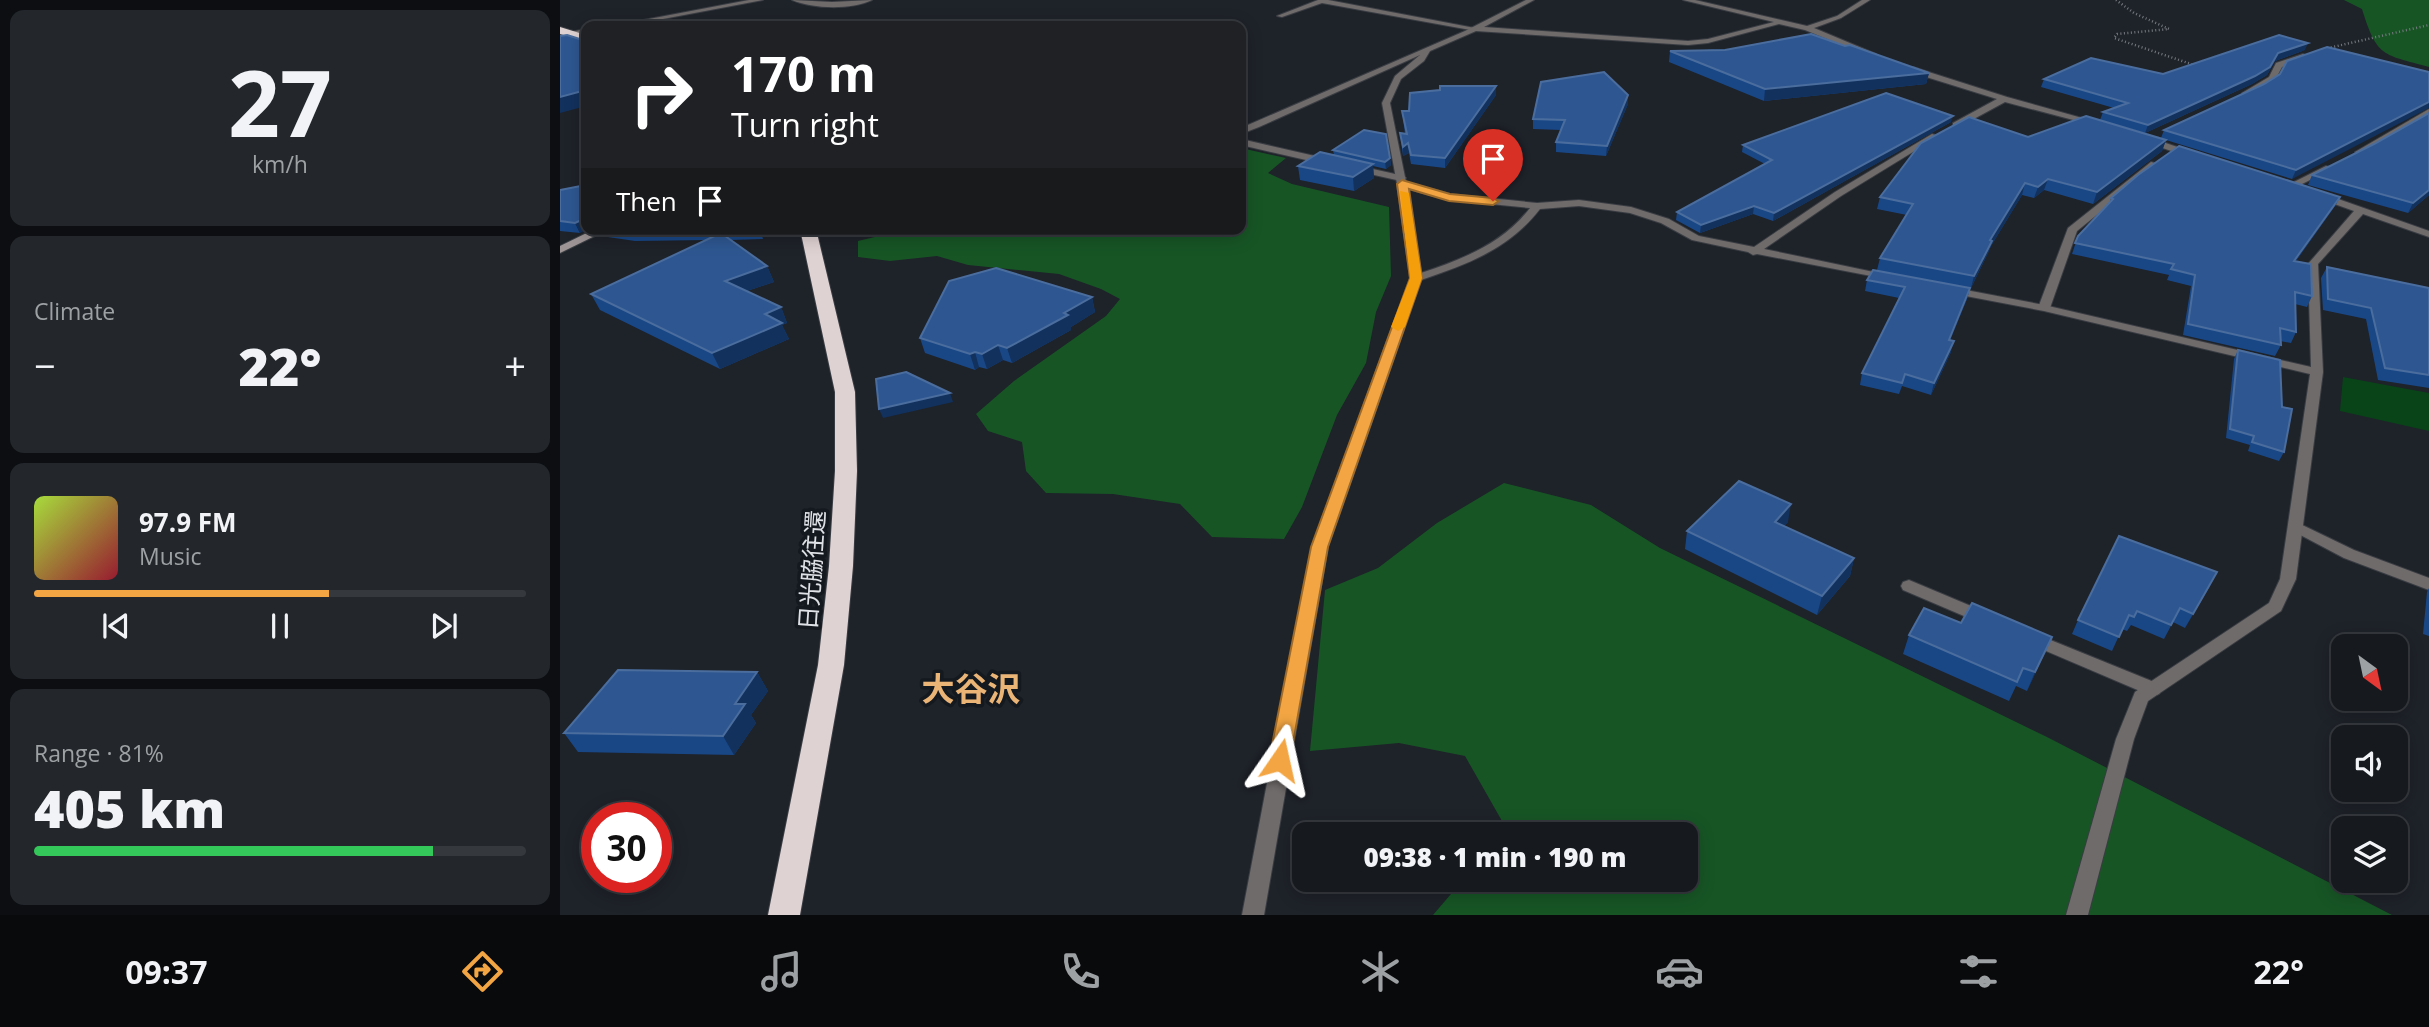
<!DOCTYPE html>
<meta charset="utf-8">
<style>
body{margin:0;font-family:"Open Sans","Noto Sans JP",sans-serif;background:#23272c;color:#f1f3f6;height:100vh;display:flex;flex-direction:column;font-size:26px;white-space:nowrap}
*{box-sizing:border-box;margin:0}
p{font-size:23px;color:#9ea1a4}
.icon{flex:none;width:38px;height:38px;fill:none;stroke:currentColor;stroke-width:2;stroke-linecap:round;stroke-linejoin:round}
.map{position:relative;flex:1;overflow:hidden}
.panel{display:flex;flex-direction:column;gap:10px;padding:10px;background:#0c0e11;width:560px}
.panel>*{flex:none}
.hud{position:absolute;left:21px;top:21px;width:665px;height:214px;border-radius:14px;box-shadow:0 4px 18px #0003,0 0 0 2px #35383d;background:#202124;color:#fff;overflow:hidden}
.needle{width:46px;rotate:147deg}
.fabs{position:absolute;left:1771px;top:634px;display:grid;gap:14px}
.fabs a{display:grid;place-items:center;width:77px;height:77px;border-radius:14px;background:#161a1f;box-shadow:0 4px 18px #0003,0 0 0 2px #35383d;font-size:35px}
.speed{position:absolute;left:21px;top:802px;display:flex;gap:14px;font-size:35px;font-weight:700;text-align:center}
.speed>*{display:grid;place-content:center;width:91px;height:91px;border-radius:50%;background:#161a1f;box-shadow:0 4px 18px #0003,0 0 0 2px #35383d;line-height:1}
.speed .limit{border:10px solid #d22;background:#fff;color:#111}
.pin{position:absolute;display:grid;place-items:center;width:60px;height:60px;color:#fff;margin:-72px -30px;border-radius:50% 50% 50% 0;rotate:-45deg;box-shadow:0 0 7px #0007}
.pin .icon{rotate:45deg}
.me{position:absolute;width:77px;margin:-38px;rotate:11deg;stroke-linejoin:round;filter:drop-shadow(0 0 5px #0008)}
.turn{display:flex;align-items:center;gap:24px;height:147px;padding:0 35px;font-size:32px}
.turn .icon{width:91px;height:91px;stroke-width:2.5}
.turn b{display:block;font-size:49px;line-height:60px}
.then{display:flex;align-items:center;height:66px;padding:0 35px;background:#0003;gap:14px;font-size:26px}
.big{font-size:52px;font-weight:800;line-height:1.1}
.panel .tile{flex:1;display:flex;flex-direction:column;justify-content:center;gap:10px;min-width:0;padding:0 24px;border-radius:14px;background:#23272c}
.panel .dial{align-items:center;gap:0}
.dial b{font-size:91px;line-height:1}
.song{display:flex;align-items:center;gap:21px}
.cover{width:84px;height:84px;border-radius:10px;background:linear-gradient(135deg,hsl(80 70% 55%),hsl(350 70% 35%))}
.played{height:7px;border-radius:4px;background:linear-gradient(90deg,#f2a542 60%,#35383d 60%)}
.keys{display:flex;justify-content:space-around;direction:ltr}
.heat{display:flex;justify-content:space-between;align-items:center;font-size:38px;direction:ltr}
.charge{height:10px;border-radius:5px;background:linear-gradient(90deg,#34c759 81%,#35383d 0)}
.trip{position:absolute;left:732px;top:822px;width:406px;height:70px;border-radius:14px;background:#161a1f;box-shadow:0 4px 18px #0003,0 0 0 2px #35383d;font-weight:800;line-height:70px;text-align:center}
.dock{display:flex;height:112px;justify-content:space-around;align-items:center;background:#090a0c;color:#9ea1a4}
.dock .icon{width:49px;height:49px}
.dock .current{color:#f2a542}
.dock b{font-size:32px;color:#f1f3f6}
main{display:flex;flex:1;min-height:0}
.map>svg:first-child{display:block}
</style>
<main>
<section class="panel">
<div class="tile dial"><b>27</b><p>km/h</p></div>
<div class="tile"><p>Climate</p>
<div class="heat"><a>−</a><b class="big">22°</b><a>+</a></div>
</div>
<div class="tile">
<div class="song"><i class="cover"></i><div><b>97.9 FM</b><p>Music</p></div></div>
<div class="played"></div>
<div class="keys"><svg class="icon" aria-label="previous" viewBox="0 0 24 24"><path d="M18 5L8 12l10 7zM5 5v14"/></svg><svg class="icon" aria-label="pause" viewBox="0 0 24 24"><path d="M8 5v14M16 5v14"/></svg><svg class="icon" aria-label="next" viewBox="0 0 24 24"><path d="M6 5l10 7-10 7zM19 5v14"/></svg></div>
</div>
<div class="tile"><p>Range · 81%</p><b class="big">405 km</b><div class="charge"></div></div>
</section>
<div class="map">
<svg width="1869" height="915" viewBox="0 0 1869 915">
<rect width="100%" height="100%" fill="#1e2229"/>
<!-- green -->
<path fill="#094419" d="M1783,377L1869,393V431L1780,411Z"/>
<!-- forest -->
<g fill="#175525">
<path d="M1784,0H1869V67C1823,54 1817,58 1802,9Z"/>
<path d="M681,148L726,158L708,173L732,184L829,207L831,276L816,312L806,363L777,415L742,507L724,539L652,537L620,504L553,494L486,493L466,471L462,442L428,431L416,414L454,381L546,316L560,299L541,289L499,274L408,265L377,256L330,261L298,257V241L349,229H498L504,232L526,229H681Z"/>
<path d="M944,483L1031,505L1100,548L1487,737L1832,915H873L903,880H1125V835H940L946,828L905,756L839,743L750,751L765,590L818,568L877,523Z"/>
</g>
<g fill="none" stroke-linecap="round" stroke-linejoin="round">
<defs>
<g id="lane">
<path d="M758,0H768L920,29L916,31L762,3L722,17L717,16Z"/>
<path d="M681,139L768,159L773,162L768,165L681,145Z"/>
<path d="M1591,162L1599,164L1517,231L1490,308L1488,310H1480L1478,308L1508,228Z"/>
<path d="M795,165L844,176L846,178L841,181L792,170V166Z"/>
<path d="M1736,522L1794,550L1869,578V590L1784,558L1731,530L1728,527Z"/>
<path d="M1349,580L1430,614L1432,618L1430,622H1418L1343,590L1341,586L1343,582Z"/>
<path d="M1471,632L1599,684L1602,689L1599,694L1593,696L1587,694L1465,642L1463,638L1465,634Z"/>
</g>
<g id="street">
<path d="M189,0H203L66,26H52Z"/>
<path d="M232,0L272,2L312,0C291,10 253,9 232,0Z"/>
<path d="M966,0H974L924,27L1128,41L1148,39L1214,22L1123,0H1135L1247,26L1277,16L1302,0H1310L1281,18L1254,28L1316,54L1309,56L1245,30L1219,24L1148,43L1128,45L916,31L870,51L864,61L841,79L830,103L846,182L890,194L977,203L1019,200L1071,207L1109,219L1139,236L1194,247L1275,192L1372,134L1379,136L1281,196L1204,249L1328,275L1332,276V280L1197,254L1193,255L1188,252L1132,240L1101,223L1070,213L1019,206L980,209C949,249 908,264 861,280L768,546L704,915H682L752,546L850,278L837,184L822,103L835,76L860,55L699,127L681,134V128L905,31ZM848,189L889,200L970,208C942,244 903,259 861,273Z"/>
<path d="M26,29V33L9,35L5,33Z"/>
<path d="M1743,54L1747,56L1746,58L1722,67L1715,80L1689,95L1682,93L1709,77L1716,63Z"/>
<path d="M1347,67H1353L1447,97L1540,123L1536,126L1445,102L1399,127H1393V123L1437,99L1347,71Z"/>
<path d="M1869,109V116L1803,154L1795,152Z"/>
<path d="M1588,137L1635,153L1637,155L1629,157L1585,142L1584,140Z"/>
<path d="M1766,166L1774,168L1736,187L1728,185Z"/>
<path d="M1758,194H1764L1869,231V237L1803,214L1758,264L1763,372L1736,579L1721,611L1588,701L1574,739L1528,915H1506L1556,739L1575,692L1709,603L1720,579L1750,374L1484,311L1390,293L1384,290L1390,287L1484,305L1751,367L1748,264L1794,211L1758,198Z"/>
</g>
<path id="secondary" d="M35,229H49L0,253V246Z"/>
<g id="highway">
<path d="M0,27L26,35V42L0,34Z"/>
<path d="M240,229H256L295,392L297,471L293,566L284,665L240,915H208L258,665L269,566L275,471V392Z"/>
</g>
</defs>
<!-- lane casing -->
<use href="#lane" stroke="#393d43" stroke-width="2"/>
<!-- street casing -->
<use href="#street" stroke="#393d43" stroke-width="2"/>
<!-- secondary casing -->
<use href="#secondary" stroke="#393d43" stroke-width="2"/>
<!-- highway casing -->
<use href="#highway" stroke="#393d43" stroke-width="2"/>
<!-- path -->
<g stroke="#767a80" stroke-width="2.5" stroke-dasharray="1 2.5" stroke-linecap="butt">
<path d="M1556,0L1574,13L1609,29L1557,34L1554,38L1637,66"/>
<path d="M1764,49L1869,25"/>
</g>
<!-- lane -->
<use href="#lane" fill="#706b6b" fill-rule="evenodd"/>
<!-- street -->
<use href="#street" fill="#706b6b" fill-rule="evenodd"/>
<!-- secondary -->
<use href="#secondary" fill="#9d9595" fill-rule="evenodd"/>
<!-- highway -->
<use href="#highway" fill="#dfd2d3" fill-rule="evenodd"/>
</g>
<!-- wall -->
<g fill="#194786">
<path d="M1285,46L1369,73L1366,84L1204,101L1109,62L1110,51Z"/>
<path d="M1745,50L1715,61L1707,75L1692,84L1585,133L1540,120L1543,112L1554,108L1481,87L1484,79L1603,74Z"/>
<path d="M1869,72L1732,179L1606,140L1602,151L1533,204L1484,190L1474,198L1462,195L1431,246L1428,253L1411,288H1410L1407,299L1390,340L1391,352L1371,395L1342,386L1339,394L1300,385L1302,373L1339,298L1305,291L1307,280L1317,270L1320,258L1347,215L1317,209L1320,197L1468,137L1601,138L1604,130Z"/>
<path d="M936,95L885,168L851,164L849,153L843,156L840,133L845,134L842,111H849Z"/>
<path d="M1068,104L1046,156L996,152V142L1001,130L973,129V119Z"/>
<path d="M1391,122L1213,221L1193,214L1140,233L1116,220L1117,212L1205,164L1182,152L1183,145Z"/>
<path d="M1814,144L1869,195L1848,213L1748,185L1752,175Z"/>
<path d="M773,150L830,158L831,165L826,169L813,166L814,178L794,191L740,180L738,166L774,155Z"/>
<path d="M0,190L20,233L0,231Z"/>
<path d="M1780,197L1775,206L1736,261L1752,296L1747,307L1735,304L1736,332L1731,343L1720,341L1721,345L1715,356L1623,335L1631,286L1607,280L1609,275L1512,254L1518,236L1550,202L1551,198Z"/>
<path d="M37,229H200L203,239L170,240L207,266L214,282L187,291L221,307L227,323L222,325L229,339L160,369L40,310L31,294L147,240L75,241L41,236Z"/>
<path d="M1767,267L1869,288V388L1818,380L1806,319L1763,310L1761,278Z"/>
<path d="M532,297L535,312L511,327V330L452,363L443,360L427,369L419,367L415,370L365,353L360,338Z"/>
<path d="M1678,350L1724,452L1719,461L1688,451L1690,445L1666,438L1674,359Z"/>
<path d="M1228,522L1224,526L1294,558L1290,576L1257,615L1125,549L1127,531Z"/>
<path d="M1650,586L1625,628L1613,622L1604,639L1571,625L1567,631L1562,629L1552,651L1512,634L1518,620Z"/>
<path d="M1869,588V636L1863,634L1867,592Z"/>
<path d="M1401,623L1492,637L1467,691L1456,686L1449,701L1343,654L1349,635Z"/>
<path d="M197,672L208,691L191,715L196,723L174,755L18,752L4,733Z"/>
</g>
<!-- shaded-wall -->
<g fill="#12315d">
<path d="M1748,43L1745,50L1715,61L1707,75L1692,84L1585,133L1588,125L1718,53Z"/>
<path d="M1369,73L1366,84L1204,101L1205,89Z"/>
<path d="M936,86V95L885,168V158Z"/>
<path d="M26,90V106L0,113V97Z"/>
<path d="M1068,95V104L1046,156L1047,146Z"/>
<path d="M1869,102V108L1732,179L1736,170Z"/>
<path d="M1393,116L1391,122L1213,221L1214,213Z"/>
<path d="M1606,140L1602,151L1533,204L1537,192Z"/>
<path d="M848,143L849,153L843,156V147Z"/>
<path d="M830,158L831,165L826,169L825,162Z"/>
<path d="M813,164L814,178L794,191L793,177Z"/>
<path d="M1488,179L1484,190L1474,198L1478,187Z"/>
<path d="M1465,183L1462,195L1431,246L1428,253L1411,288L1414,276L1430,240Z"/>
<path d="M1869,190V195L1848,213L1853,203Z"/>
<path d="M1780,197L1775,206L1729,271L1734,261Z"/>
<path d="M1194,206L1193,214L1140,233L1141,225Z"/>
<path d="M26,218V229H28L20,233L15,223Z"/>
<path d="M207,266L214,282L172,296L165,281Z"/>
<path d="M1410,288L1407,299L1386,351L1389,340Z"/>
<path d="M532,297L535,312L511,327V330L452,363L447,348Z"/>
<path d="M221,307L227,323L222,325L229,339L160,369L152,353L205,314Z"/>
<path d="M1394,341L1391,352L1371,395L1374,383Z"/>
<path d="M438,345L443,360L427,369L422,354Z"/>
<path d="M415,352L419,367L415,370L410,354Z"/>
<path d="M390,393L393,402L323,418L319,409Z"/>
<path d="M1231,504L1228,522L1211,540L1215,522Z"/>
<path d="M1294,558L1290,576L1257,615L1262,596Z"/>
<path d="M1657,572L1650,586L1625,628Z"/>
<path d="M1492,637L1484,655L1467,691L1475,672Z"/>
<path d="M197,672L208,691L191,715L196,723L174,755L163,736L175,704Z"/>
</g>
<!-- building -->
<g fill="#2e5791" stroke="#4a6d9e" stroke-width="2">
<path d="M123,23L124,26H109Z"/>
<path d="M1251,34L1285,46L1290,45L1369,73L1205,89L1110,51L1165,50Z"/>
<path d="M7,35L26,41V90L0,97V36Z"/>
<path d="M1719,35L1748,43L1718,53L1710,67L1695,76L1588,125L1543,112L1568,103L1484,79L1531,58L1603,74Z"/>
<path d="M1767,47L1869,72V102L1736,170L1604,130L1704,84L1720,74L1727,61Z"/>
<path d="M1044,72L1068,95L1047,146L996,142L1005,120L973,119L981,82Z"/>
<path d="M880,86H936L885,158L851,155L848,143L843,147L840,133L847,134L842,111H849L850,93L880,90Z"/>
<path d="M1326,93L1393,116L1214,213L1194,206L1141,225L1117,212L1212,160L1183,145Z"/>
<path d="M1869,113V190L1853,203L1752,175L1814,144Z"/>
<path d="M1526,116L1606,140L1537,192L1488,179L1478,187L1465,183L1430,240L1432,241L1414,276L1320,258L1353,204L1320,197L1361,143L1409,117L1468,137Z"/>
<path d="M804,130L826,134L830,158L825,162L773,150Z"/>
<path d="M1619,146L1780,197L1734,261L1751,264L1752,296L1735,292L1736,332L1720,328L1721,345L1628,324L1635,275L1611,269L1614,264L1515,243L1518,236L1553,199L1551,198L1578,175Z"/>
<path d="M760,152L813,164L793,177L738,166Z"/>
<path d="M26,185V218L15,223L0,221V190Z"/>
<path d="M60,229H188L70,231Z"/>
<path d="M161,233L207,266L165,281L221,307L205,314L222,323L152,353L31,294Z"/>
<path d="M1767,267L1869,288V375L1825,368L1811,308L1768,299Z"/>
<path d="M436,268L532,297L504,313L508,315L447,348L438,345L422,354L415,352L410,354L360,338L389,281Z"/>
<path d="M1313,270L1410,288L1389,340L1394,341L1374,383L1345,374L1342,383L1302,373L1345,287L1307,280Z"/>
<path d="M1678,350L1720,360L1722,407L1732,409L1724,452L1692,442L1694,436L1670,429Z"/>
<path d="M346,372L390,393L319,409L316,379Z"/>
<path d="M1179,481L1231,504L1215,522L1294,558L1262,596L1127,531Z"/>
<path d="M1559,536L1657,572L1633,614L1620,608L1611,625L1577,611L1574,617L1569,615L1559,637L1518,620Z"/>
<path d="M1412,603L1492,637L1475,672L1463,668L1457,682L1349,635L1364,608L1401,623Z"/>
<path d="M58,670L197,672L175,704H185L163,736L4,733Z"/>
</g>
<!-- route -->
<path fill="#f2a542" stroke="#9d6b2b" stroke-width="2" d="M842,180L890,194L933,198L939,201L933,205L889,201L849,189L862,278L768,547L730,760L727,767L720,769L712,767L709,760L751,547L850,278L837,184Z"/>
<!-- slow -->
<path fill="#f59e0b" d="M840,191L849,193L862,278L845,327L838,331L831,327L850,278Z"/>
<g text-anchor="middle" dominant-baseline="central" stroke-width="7" stroke-linejoin="round" paint-order="stroke">
<!-- street labels -->
<g font-size="24" fill="#dee1e6" stroke="#14191f">
<text transform="translate(251 570) rotate(-86)">日光脇往還</text>
</g>
<!-- near-quarter labels -->
<g font-size="33" font-weight="bold" fill="#eab477" stroke="#14191f">
<text x="411" y="688">大谷沢</text>
</g>
</g>
</svg>
<div class="fabs">
<a><svg class="needle" viewBox="-14 -14 28 28"><path d="M0-13l5 13h-10z" fill="#e53935"/><path d="M0 13l5-13h-10z" fill="#9ea1a4"/></svg></a>
<a><svg class="icon" aria-label="sound" viewBox="0 0 24 24"><path d="M4 9h4l5-4v14l-5-4H4zM17 9q2 3 0 6"/></svg></a>
<a><svg class="icon" aria-label="layers" viewBox="0 0 24 24"><path d="M12 4l9 5-9 5-9-5zM3 14l9 5 9-5"/></svg></a>
</div>
<div class="speed"><div class="limit">30</div></div>
<div class="pin" style="left:933px;top:201px;background:#d93025"><svg class="icon" aria-label="arrive" viewBox="0 0 24 24"><path d="M6 21V4h12l-3 4 3 4H6"/></svg></div>
<svg class="me" style="left:720px;top:760px" viewBox="-20 -20 40 40"><path d="M0-17L14 15 0 8-14 15z" fill="#f2a542" stroke="#fff" stroke-width="4"/></svg>
<div class="trip">09:38 · 1 min · 190 m</div>
<div class="hud">
<div class="turn"><svg class="icon" aria-label="right" viewBox="0 0 24 24"><path d="M7 20v-9h11M14 6l5 5-5 5"/></svg><div><b>170 m</b>Turn right</div></div>
<div class="then">Then<svg class="icon" aria-label="arrive" viewBox="0 0 24 24"><path d="M6 21V4h12l-3 4 3 4H6"/></svg></div>
</div>
</div>
</main>
<nav class="dock">
<b>09:37</b>
<svg class="icon current" aria-label="directions" viewBox="0 0 24 24"><path d="M12 3l9 9-9 9-9-9zM9 14v-3h6M13 9l2 2-2 2"/></svg>
<svg class="icon" aria-label="music" viewBox="0 0 24 24"><path d="M9 18V5l10-2v13"/><circle cx="6" cy="18" r="3"/><circle cx="16" cy="16" r="3"/></svg>
<svg class="icon" aria-label="phone" viewBox="0 0 24 24"><path d="M5 4h4l2 5-3 2q2 4 5 5l2-3 5 2v4C11 20 4 13 5 4z"/></svg>
<svg class="icon" aria-label="climate" viewBox="0 0 24 24"><path d="M12 3v18M4 7l16 10M4 17L20 7"/></svg>
<svg class="icon" aria-label="car" viewBox="0 0 24 24"><path d="M5 17H2v-5l4-1 3-4h7l3 4 3 1v5h-3M9 17h6M6 11h13"/><circle cx="7" cy="17" r="2"/><circle cx="17" cy="17" r="2"/></svg>
<svg class="icon" aria-label="filters" viewBox="0 0 24 24"><path d="M4 7h16M4 17h16"/><circle cx="9" cy="7" r="2"/><circle cx="15" cy="17" r="2"/></svg>
<b>22°</b>
</nav>
